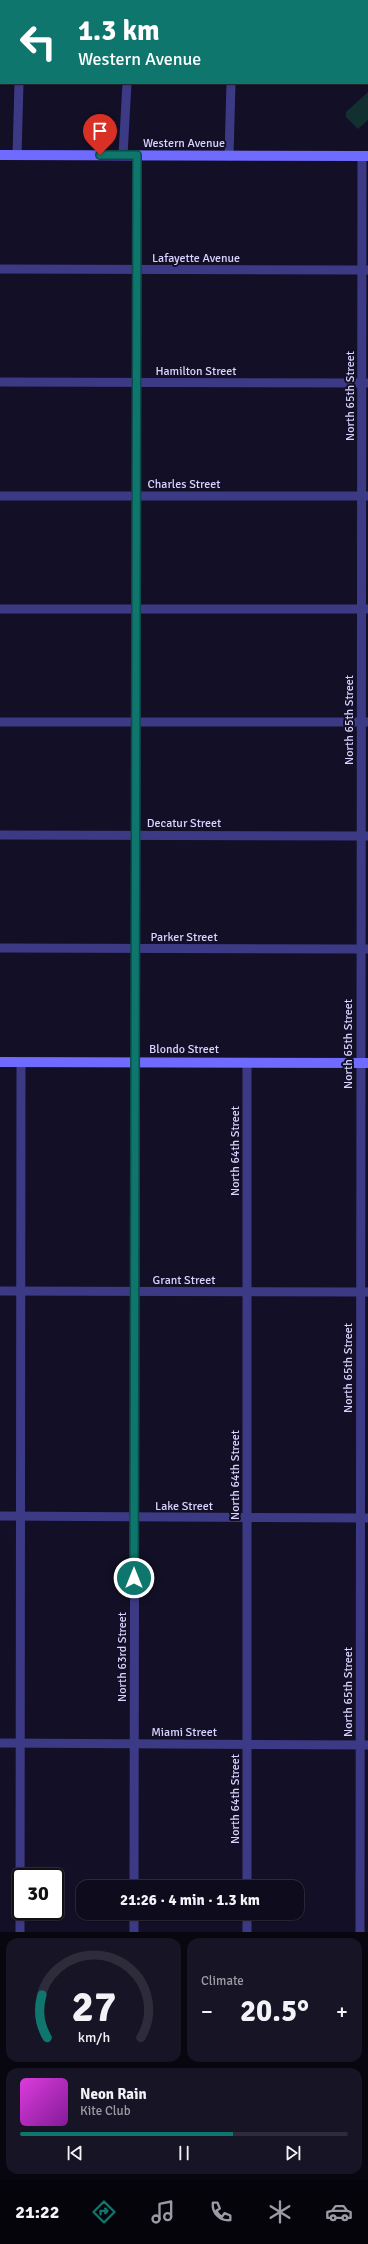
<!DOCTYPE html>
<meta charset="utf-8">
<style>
body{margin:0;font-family:Signika,sans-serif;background:#171425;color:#f1f3f6;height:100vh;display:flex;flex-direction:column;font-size:15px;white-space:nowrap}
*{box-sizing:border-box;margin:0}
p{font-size:13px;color:#9b9ba3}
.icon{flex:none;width:22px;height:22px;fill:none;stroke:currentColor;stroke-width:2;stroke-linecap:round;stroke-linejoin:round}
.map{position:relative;height:1932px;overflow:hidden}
.side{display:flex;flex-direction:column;gap:6px;padding:6px;background:#08060f;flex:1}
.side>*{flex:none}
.hud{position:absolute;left:0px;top:0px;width:368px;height:84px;box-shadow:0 1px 3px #0004,0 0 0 1px #2e2b3b;background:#0f766e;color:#fff;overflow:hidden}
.speed{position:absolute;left:12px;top:1868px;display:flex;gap:8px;font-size:20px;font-weight:700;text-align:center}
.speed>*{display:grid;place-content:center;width:52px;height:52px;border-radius:50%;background:#0e0b1c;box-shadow:0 1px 3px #0004,0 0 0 1px #2e2b3b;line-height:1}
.speed .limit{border:2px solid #111;border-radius:6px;background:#fff;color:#111}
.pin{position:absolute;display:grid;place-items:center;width:34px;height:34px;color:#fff;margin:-41px -17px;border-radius:50% 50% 50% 0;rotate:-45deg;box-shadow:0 0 4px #0007}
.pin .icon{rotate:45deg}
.me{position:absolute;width:44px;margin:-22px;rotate:0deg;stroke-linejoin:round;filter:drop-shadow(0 0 3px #0008)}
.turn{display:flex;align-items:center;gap:14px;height:84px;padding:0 12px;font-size:18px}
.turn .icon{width:52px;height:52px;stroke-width:2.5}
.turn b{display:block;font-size:28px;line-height:34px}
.big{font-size:30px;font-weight:700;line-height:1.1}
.side .widget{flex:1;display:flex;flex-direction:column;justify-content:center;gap:6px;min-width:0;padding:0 14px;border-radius:12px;background:#171425}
.side .dial{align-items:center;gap:0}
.dial svg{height:104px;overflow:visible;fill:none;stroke:#2e2b3b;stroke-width:7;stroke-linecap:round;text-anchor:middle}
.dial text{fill:#f1f3f6;stroke:none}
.song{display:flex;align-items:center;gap:12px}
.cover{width:48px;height:48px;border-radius:6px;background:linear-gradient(135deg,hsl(300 70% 55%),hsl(290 70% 35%))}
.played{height:4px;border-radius:2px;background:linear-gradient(90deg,#0f766e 65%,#2e2b3b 65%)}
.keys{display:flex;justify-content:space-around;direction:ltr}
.heat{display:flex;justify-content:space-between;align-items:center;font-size:22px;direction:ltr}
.side .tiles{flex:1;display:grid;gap:6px;grid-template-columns:1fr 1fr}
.widget:last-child{grid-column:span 2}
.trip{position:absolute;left:76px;top:1880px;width:228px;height:40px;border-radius:12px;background:#0e0b1c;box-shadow:0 1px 3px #0004,0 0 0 1px #2e2b3b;font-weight:700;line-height:40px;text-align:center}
.menu{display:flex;height:64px;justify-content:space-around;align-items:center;background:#06040b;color:#9b9ba3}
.menu .icon{width:28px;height:28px}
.menu .on{color:#0f766e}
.menu b{font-size:18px;color:#f1f3f6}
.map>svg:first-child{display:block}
</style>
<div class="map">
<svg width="368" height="1932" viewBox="0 0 368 1932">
<rect width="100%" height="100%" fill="#130f26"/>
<!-- green -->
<path fill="#12302f" d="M368,92V120L358,129L346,117V112Z"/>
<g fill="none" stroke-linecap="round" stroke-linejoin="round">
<!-- street -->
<g stroke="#3d3a85" stroke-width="9">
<path d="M36,1V0"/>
<path d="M150,1V0"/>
<path d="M260,1L261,0"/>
<path d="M17,155L19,83"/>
<path d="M123,155L127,83"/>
<path d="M229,156L231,83"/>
<path d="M0,269L367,270"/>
<path d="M0,382L368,383"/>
<path d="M0,496H368"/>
<path d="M0,609H368"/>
<path d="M0,722H368"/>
<path d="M0,835L368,836"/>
<path d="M0,948L368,949"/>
<path d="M247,1063V1887"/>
<path d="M0,1291L368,1292"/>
<path d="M0,1516L368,1518"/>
<path d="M0,1743L368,1745"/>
<path d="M134,1887L137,155"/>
<path d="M134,1913V1932"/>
<path d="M247,1913V1932"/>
<path d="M20,1932L21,1062"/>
<path d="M360,1932L362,156"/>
</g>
<!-- secondary -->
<g stroke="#6f6bff" stroke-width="10">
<path d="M0,155L368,156"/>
<path d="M0,1062L368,1063"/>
</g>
</g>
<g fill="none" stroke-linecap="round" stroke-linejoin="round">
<defs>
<path id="route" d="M100,155H137L134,1578"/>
</defs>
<!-- route casing -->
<use href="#route" stroke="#0a4d48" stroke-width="10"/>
<!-- route -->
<use href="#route" stroke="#0f766e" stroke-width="7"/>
</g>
<g text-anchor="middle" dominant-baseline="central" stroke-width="4" stroke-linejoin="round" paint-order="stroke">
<!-- street labels -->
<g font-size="12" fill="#d9d4ff" stroke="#130f26">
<text x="184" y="143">Western Avenue</text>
<text x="196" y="258">Lafayette Avenue</text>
<text x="196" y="371">Hamilton Street</text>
<text transform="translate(350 396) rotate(-90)">North 65th Street</text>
<text x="184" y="484">Charles Street</text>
<text transform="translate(349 720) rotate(-90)">North 65th Street</text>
<text x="184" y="823">Decatur Street</text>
<text x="184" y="937">Parker Street</text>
<text transform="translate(348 1044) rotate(-90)">North 65th Street</text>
<text x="184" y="1049">Blondo Street</text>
<text transform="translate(235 1151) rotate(-90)">North 64th Street</text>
<text x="184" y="1280">Grant Street</text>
<text transform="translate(348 1368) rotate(-90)">North 65th Street</text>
<text transform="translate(235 1475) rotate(-90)">North 64th Street</text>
<text x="184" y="1506">Lake Street</text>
<text transform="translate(122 1657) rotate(-90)">North 63rd Street</text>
<text transform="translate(348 1692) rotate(-90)">North 65th Street</text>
<text x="184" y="1732">Miami Street</text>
<text transform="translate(235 1799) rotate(-90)">North 64th Street</text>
</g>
</g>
</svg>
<div class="speed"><div class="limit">30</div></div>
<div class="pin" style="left:100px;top:155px;background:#d93025"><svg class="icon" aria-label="arrive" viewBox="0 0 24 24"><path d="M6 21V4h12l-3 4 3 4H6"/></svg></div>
<svg class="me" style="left:134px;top:1578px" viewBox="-20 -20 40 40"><circle r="17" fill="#0f766e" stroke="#fff" stroke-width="3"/><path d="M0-11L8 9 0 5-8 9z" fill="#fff"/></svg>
<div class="trip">21:26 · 4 min · 1.3 km</div>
<div class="hud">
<div class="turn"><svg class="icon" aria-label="left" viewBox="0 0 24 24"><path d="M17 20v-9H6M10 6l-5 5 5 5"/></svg><div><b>1.3 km</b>Western Avenue</div></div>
</div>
</div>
<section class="side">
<div class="tiles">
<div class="widget dial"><svg viewBox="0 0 100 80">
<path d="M14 69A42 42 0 1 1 86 69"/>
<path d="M14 69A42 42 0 0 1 10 36" stroke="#0f766e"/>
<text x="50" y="56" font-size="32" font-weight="700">27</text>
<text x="50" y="72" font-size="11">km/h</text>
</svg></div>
<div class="widget"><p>Climate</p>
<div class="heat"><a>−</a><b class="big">20.5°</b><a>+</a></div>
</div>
<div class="widget">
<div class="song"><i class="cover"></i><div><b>Neon Rain</b><p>Kite Club</p></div></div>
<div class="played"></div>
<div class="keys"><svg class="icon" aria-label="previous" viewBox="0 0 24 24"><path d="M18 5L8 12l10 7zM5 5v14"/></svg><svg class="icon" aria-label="pause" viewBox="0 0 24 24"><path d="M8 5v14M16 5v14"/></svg><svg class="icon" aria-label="next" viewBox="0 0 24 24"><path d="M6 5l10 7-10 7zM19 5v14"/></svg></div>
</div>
</div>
</section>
<nav class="menu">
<b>21:22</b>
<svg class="icon on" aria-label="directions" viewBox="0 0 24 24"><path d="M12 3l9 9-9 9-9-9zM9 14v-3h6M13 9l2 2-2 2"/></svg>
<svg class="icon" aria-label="music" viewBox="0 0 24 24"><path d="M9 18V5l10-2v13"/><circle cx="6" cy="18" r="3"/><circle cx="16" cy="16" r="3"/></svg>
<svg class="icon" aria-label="phone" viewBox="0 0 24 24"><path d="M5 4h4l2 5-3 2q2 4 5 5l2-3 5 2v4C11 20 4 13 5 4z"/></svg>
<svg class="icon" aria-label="climate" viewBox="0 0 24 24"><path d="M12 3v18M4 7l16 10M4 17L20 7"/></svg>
<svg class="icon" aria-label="car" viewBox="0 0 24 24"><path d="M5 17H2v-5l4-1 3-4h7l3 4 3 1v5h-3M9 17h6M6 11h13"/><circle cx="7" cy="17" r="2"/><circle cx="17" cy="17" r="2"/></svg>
</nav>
